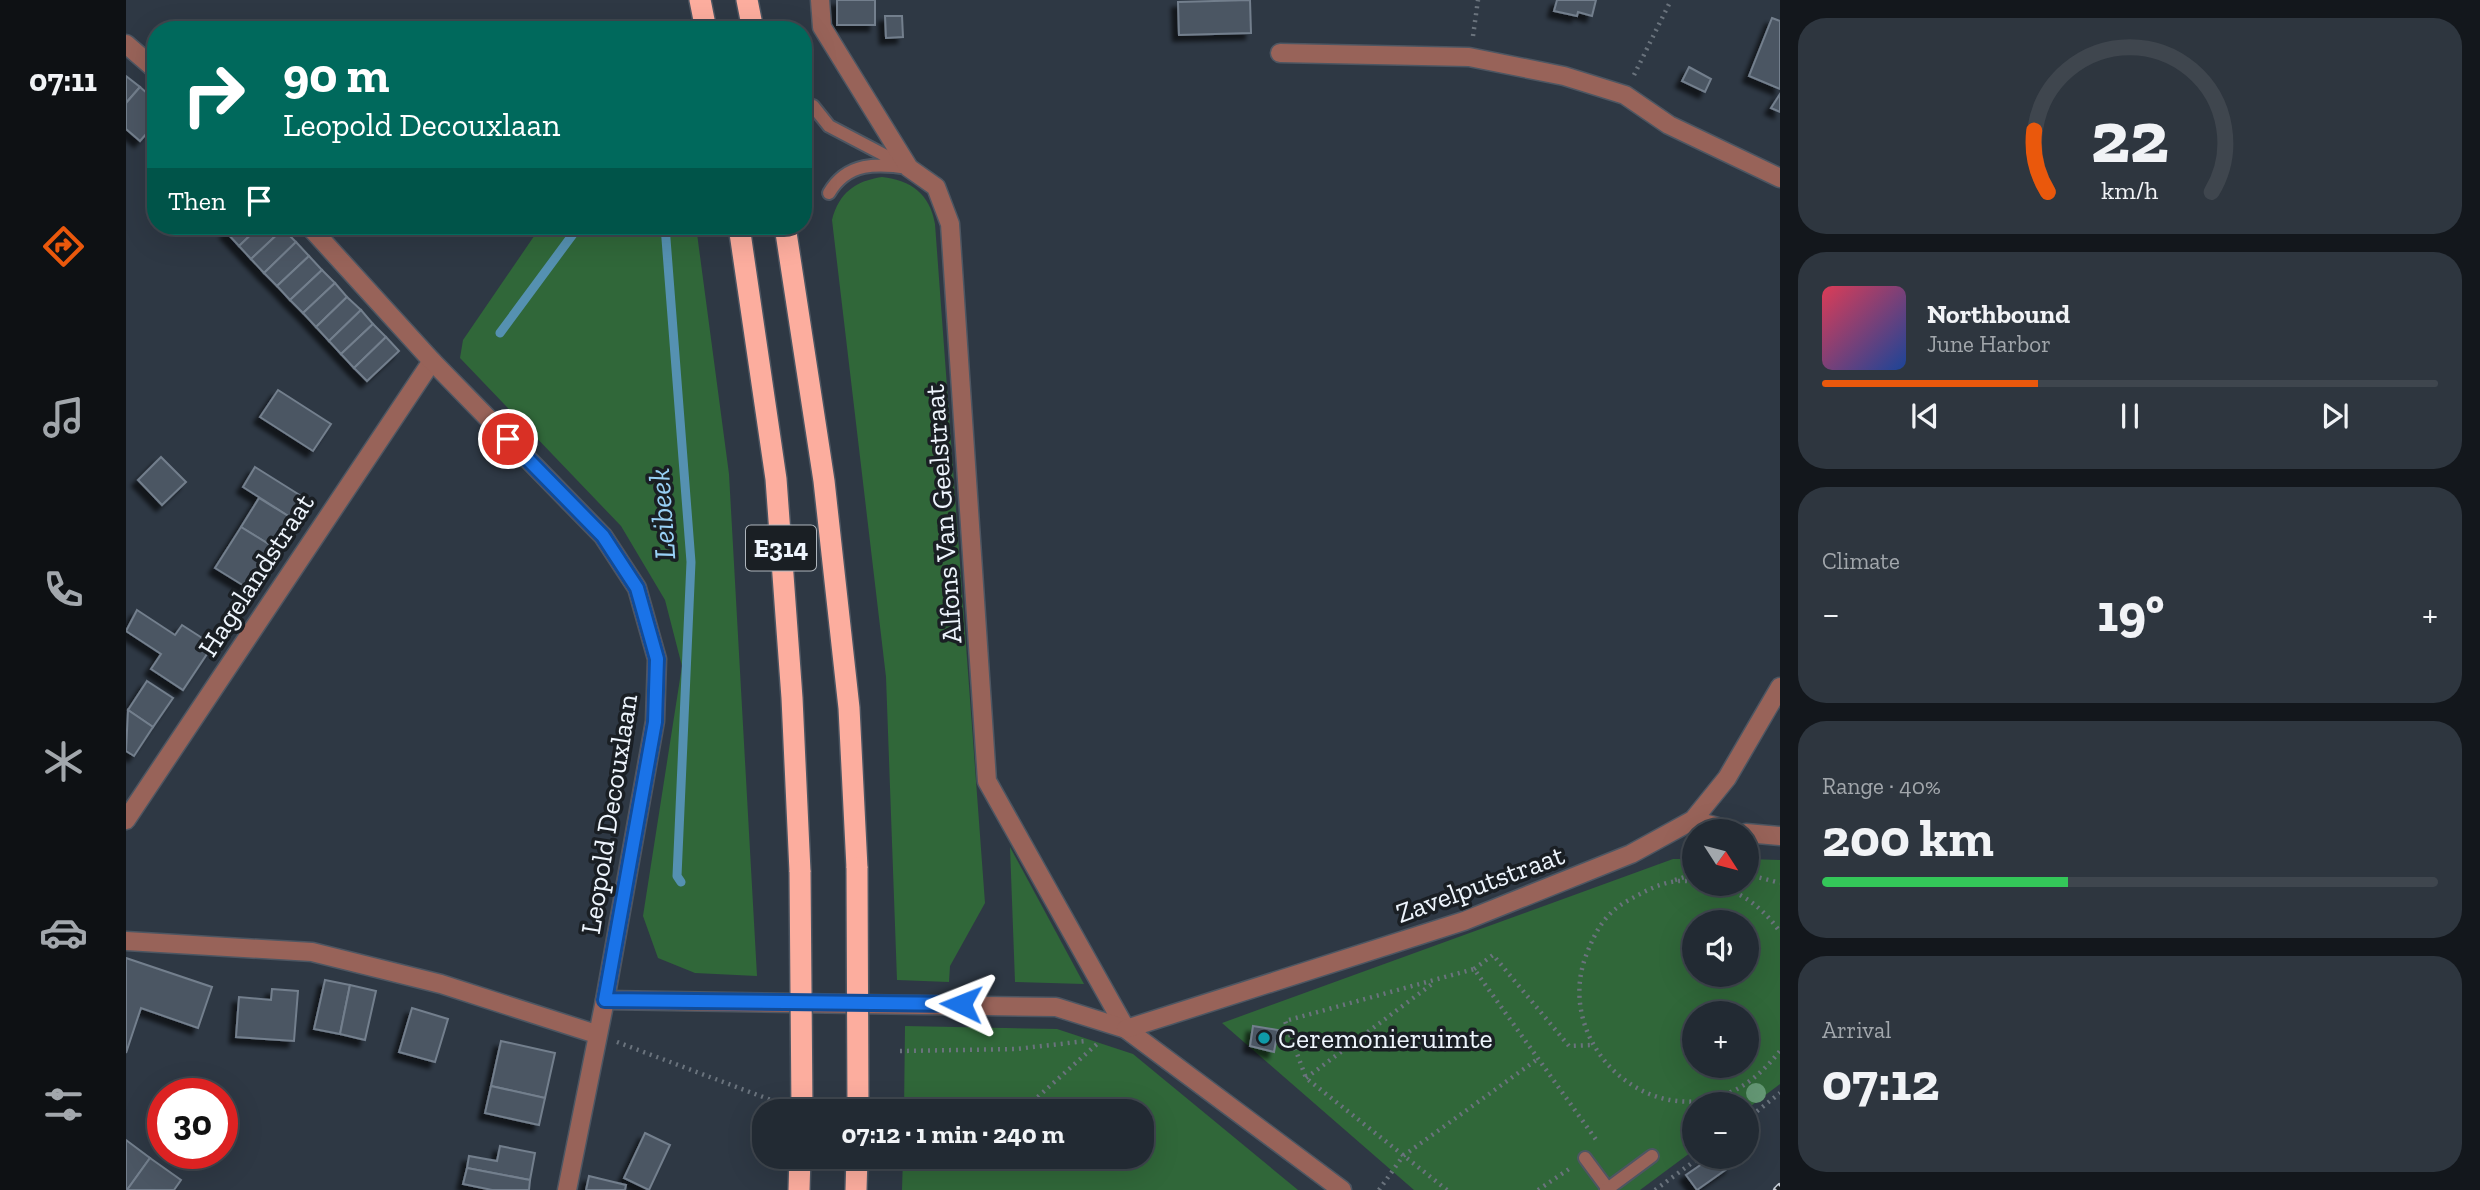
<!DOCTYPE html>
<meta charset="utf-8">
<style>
body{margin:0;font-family:"Zilla Slab",serif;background:#2e363f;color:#f1f3f6;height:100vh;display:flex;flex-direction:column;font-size:26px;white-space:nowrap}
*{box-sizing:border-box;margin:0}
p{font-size:23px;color:#a2a7ac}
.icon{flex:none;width:38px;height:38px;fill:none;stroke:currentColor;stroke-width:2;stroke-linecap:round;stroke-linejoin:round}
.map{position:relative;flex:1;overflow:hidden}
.drawer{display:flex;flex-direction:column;gap:18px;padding:18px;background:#13171c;width:700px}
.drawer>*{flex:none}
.banner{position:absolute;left:21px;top:21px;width:665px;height:214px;border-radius:28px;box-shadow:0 7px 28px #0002,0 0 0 2px #3f464e;background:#00695c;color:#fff;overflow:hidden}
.needle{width:46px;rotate:126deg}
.buttons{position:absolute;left:1556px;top:819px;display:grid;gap:14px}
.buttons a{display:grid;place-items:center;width:77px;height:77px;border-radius:50%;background:#222a33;box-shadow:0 7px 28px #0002,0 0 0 2px #3f464e;font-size:35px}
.speed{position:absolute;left:21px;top:1078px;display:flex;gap:14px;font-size:35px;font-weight:700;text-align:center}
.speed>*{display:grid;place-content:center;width:91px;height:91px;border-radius:50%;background:#222a33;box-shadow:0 7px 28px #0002,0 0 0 2px #3f464e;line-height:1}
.speed .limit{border:10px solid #d22;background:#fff;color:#111}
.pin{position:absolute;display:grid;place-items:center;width:60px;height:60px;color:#fff;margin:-30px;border:4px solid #fff;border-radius:50%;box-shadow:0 2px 7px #0007}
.me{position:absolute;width:77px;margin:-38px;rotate:272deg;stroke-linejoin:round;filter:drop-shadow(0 0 5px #0008)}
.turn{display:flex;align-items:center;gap:24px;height:147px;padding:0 21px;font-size:32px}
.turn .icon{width:91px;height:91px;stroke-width:2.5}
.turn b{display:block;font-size:49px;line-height:60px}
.then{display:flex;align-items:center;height:66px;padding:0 21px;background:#0003;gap:14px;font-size:26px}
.big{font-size:52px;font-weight:700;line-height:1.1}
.drawer .widget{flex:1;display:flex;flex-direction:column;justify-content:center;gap:10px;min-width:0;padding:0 24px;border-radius:28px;background:#2e363f}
.drawer .dial{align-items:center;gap:0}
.dial svg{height:182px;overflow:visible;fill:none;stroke:#3f464e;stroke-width:7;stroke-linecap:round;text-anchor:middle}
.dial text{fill:#f1f3f6;stroke:none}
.song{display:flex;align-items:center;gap:21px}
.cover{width:84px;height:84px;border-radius:10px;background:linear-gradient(135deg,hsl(350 70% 55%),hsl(220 70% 35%))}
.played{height:7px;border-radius:4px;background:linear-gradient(90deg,#ea580c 35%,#3f464e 35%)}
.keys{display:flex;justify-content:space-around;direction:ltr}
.heat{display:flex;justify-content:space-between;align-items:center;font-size:38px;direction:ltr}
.charge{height:10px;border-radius:5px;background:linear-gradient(90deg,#34c759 40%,#3f464e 0)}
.trip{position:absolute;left:626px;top:1099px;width:402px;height:70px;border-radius:28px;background:#222a33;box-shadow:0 7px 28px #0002,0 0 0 2px #3f464e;font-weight:700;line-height:70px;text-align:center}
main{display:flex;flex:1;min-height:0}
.tab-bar{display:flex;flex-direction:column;width:126px;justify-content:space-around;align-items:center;background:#0e1114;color:#a2a7ac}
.tab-bar .icon{width:49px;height:49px}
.tab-bar .selected{color:#ea580c}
.tab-bar b{font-size:32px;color:#f1f3f6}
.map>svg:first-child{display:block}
</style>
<main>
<nav class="tab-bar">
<b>07:11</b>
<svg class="icon selected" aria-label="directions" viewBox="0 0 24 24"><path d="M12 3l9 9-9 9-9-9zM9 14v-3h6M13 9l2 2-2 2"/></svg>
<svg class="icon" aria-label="music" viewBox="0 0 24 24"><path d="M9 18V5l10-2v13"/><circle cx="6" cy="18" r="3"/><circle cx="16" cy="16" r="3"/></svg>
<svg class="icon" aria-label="phone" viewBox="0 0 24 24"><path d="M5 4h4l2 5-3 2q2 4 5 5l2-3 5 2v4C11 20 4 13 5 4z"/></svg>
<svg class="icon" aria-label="climate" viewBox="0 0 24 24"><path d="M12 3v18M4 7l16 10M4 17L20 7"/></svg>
<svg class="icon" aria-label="car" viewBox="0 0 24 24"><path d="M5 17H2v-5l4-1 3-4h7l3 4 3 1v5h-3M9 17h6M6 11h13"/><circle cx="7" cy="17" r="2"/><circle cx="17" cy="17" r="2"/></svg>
<svg class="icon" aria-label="filters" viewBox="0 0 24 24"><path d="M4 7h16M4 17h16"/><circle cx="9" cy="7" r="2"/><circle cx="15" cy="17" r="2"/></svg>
</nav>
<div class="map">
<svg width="1654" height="1190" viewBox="0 0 1654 1190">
<defs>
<filter id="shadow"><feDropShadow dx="-6" dy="6" stdDeviation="2" flood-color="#0009"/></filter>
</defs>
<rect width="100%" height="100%" fill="#2e3844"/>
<!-- green -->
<g fill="#306739" fill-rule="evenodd">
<path d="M756,177C785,180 804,194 809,224L859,903L824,966L823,982L771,980L760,677L706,220C713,193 729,181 756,177Z"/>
<path d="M415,226H570L603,474L631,976L569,973L532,958L517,916L556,666L539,600L495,526L334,358L337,340Z"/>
<path d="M884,847L958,984L889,982Z"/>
<path d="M1547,859H1568V884H1620L1621,859L1654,860V1084L1621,1109L1620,1104H1568V1150L1514,1190H1288L1096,1023ZM1568,922H1620V975H1568ZM1568,1013H1620V1066H1568Z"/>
<path d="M779,1026L931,1029L1007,1054L1172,1190H776L777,1157H1017V1111H778Z"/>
</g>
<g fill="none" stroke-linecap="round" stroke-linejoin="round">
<!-- stream -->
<g stroke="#5591b1" stroke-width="9">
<path d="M539,226L565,562L551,876L555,882"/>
<path d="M374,333L453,226"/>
</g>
</g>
<!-- building -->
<g fill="#4c5764" stroke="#737f8d" stroke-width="2" filter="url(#shadow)">
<rect x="711" y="0" width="38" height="25"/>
<path d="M1124,0L1125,33L1053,35L1052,2Z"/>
<path d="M1431,0H1470L1466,16L1452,12L1451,16L1428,11Z"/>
<path d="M759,16H776L777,37L760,38Z"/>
<path d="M1646,18L1654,21V89L1623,76Z"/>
<path d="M1563,67L1585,79L1579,92L1556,81Z"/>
<path d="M0,76L14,87L0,103Z"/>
<path d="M14,87L30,101V123L14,141L0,129V103Z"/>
<path d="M1654,94V112L1645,108Z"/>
<path d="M106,226H134L113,246L100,232Z"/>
<path d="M134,226H154L157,229L125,259L113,246Z"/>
<path d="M157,229L170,242L138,273L125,259Z"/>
<path d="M170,242L183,256L151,286L138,273Z"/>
<path d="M183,256L196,270L164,300L151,286Z"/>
<path d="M196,270L209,283L177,313L164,300Z"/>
<path d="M209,283L221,297L190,327L177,313Z"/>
<path d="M221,297L235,310L203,341L190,327Z"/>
<path d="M235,310L247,324L215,354L203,341Z"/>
<path d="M247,324L260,337L228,368L215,354Z"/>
<path d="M260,337L273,351L241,381L228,368Z"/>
<path d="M152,390L205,424L187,451L134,417Z"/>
<path d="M35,457L60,482L36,505L12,480Z"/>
<path d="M129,467L180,499L167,519L117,487Z"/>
<path d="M133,498L167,519L149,548L115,527Z"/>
<path d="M115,527L149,548L123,589L89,568Z"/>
<path d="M11,610L49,635L56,625L87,645L57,690L25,669L35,654L0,631Z"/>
<path d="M21,681L47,698L27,727L2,710Z"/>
<path d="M2,710L27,727L8,756L0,751Z"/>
<path d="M0,958L86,987L72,1028L15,1008L0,1053Z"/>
<path d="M199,980L224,985L214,1034L188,1029Z"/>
<path d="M224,985L250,991L239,1040L214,1034Z"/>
<path d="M146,989L172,991L168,1041L110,1037L113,997L145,1000Z"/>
<path d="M286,1008L322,1019L309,1062L273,1052Z"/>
<path d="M1127,1026L1152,1030L1148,1052L1124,1046Z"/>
<path d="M375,1041L429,1053L419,1098L365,1086Z"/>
<path d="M365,1086L419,1098L413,1125L359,1113Z"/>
<path d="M519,1133L544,1145L523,1190L498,1178Z"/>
<path d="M0,1140L24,1158L1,1190L0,1189Z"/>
<path d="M374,1146L409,1153L404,1180L341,1168L343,1156L371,1161Z"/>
<path d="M1586,1157H1598L1605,1166L1571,1190L1560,1175Z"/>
<path d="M24,1158L55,1180L48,1190H1Z"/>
<path d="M341,1168L404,1180L403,1190H366L337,1184Z"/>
<path d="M463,1176L500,1185L499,1190H460Z"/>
</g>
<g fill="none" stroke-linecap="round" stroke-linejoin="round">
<defs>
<g id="service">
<path d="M687,106L703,126L783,168C751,163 721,162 703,193"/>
<path d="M1459,1158L1482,1189"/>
<path d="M1480,1190L1526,1156"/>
</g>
<g id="minor">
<path d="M694,0L696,27L783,168L810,187L824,224L861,781L1000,1029"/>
<path d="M1154,53L1343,57L1438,76L1499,95L1543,125L1654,178"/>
<path d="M0,820L306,361"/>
<path d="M1567,820L1606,831"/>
<path d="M1620,833L1654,836"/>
<path d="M0,941L186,952L315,984L470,1034"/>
<path d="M479,1000L930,1007L1000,1029L1216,1190"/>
<path d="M1000,1029L1338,921L1505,854L1567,820L1601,778L1654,687"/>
</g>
<g id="tertiary">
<path d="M0,44L30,70"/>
<path d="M183,226L306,361L477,536L511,588L531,659L529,721L479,1000L441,1190"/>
</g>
<g id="motorway">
<path d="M574,0L580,30"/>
<path d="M621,0L627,30"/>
<path d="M613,226L650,479L666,698L674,872"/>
<path d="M659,226L698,481L723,708L731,868"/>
<path d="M673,1190L674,1157"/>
<path d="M730,1190L731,1157"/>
</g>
</defs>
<!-- service casing -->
<use href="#service" stroke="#4d5662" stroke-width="16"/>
<!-- minor casing -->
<use href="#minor" stroke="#4d5662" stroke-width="21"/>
<!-- tertiary casing -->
<use href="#tertiary" stroke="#4d5662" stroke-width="21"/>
<!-- motorway casing -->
<use href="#motorway" stroke="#4d5662" stroke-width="24"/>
<!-- path -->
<g stroke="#6a737d" stroke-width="4.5" stroke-dasharray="2 5" stroke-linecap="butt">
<path d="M1347,36L1352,0"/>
<path d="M1508,75L1545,0"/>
<path d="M1620,874L1654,883"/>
<path d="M1549,880L1568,874"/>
<path d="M1568,882C1544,877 1523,889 1503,900C1480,912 1470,930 1461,953C1426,1040 1518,1132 1605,1092C1625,1083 1640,1068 1654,1051"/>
<path d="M1581,884C1612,889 1636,906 1654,932"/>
<path d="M1348,969L1367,955L1443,1046L1466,1045"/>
<path d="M491,1042L653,1103"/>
<path d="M774,1051L890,1049L960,1041"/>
<path d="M1180,1078L1306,984"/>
<path d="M896,1111L971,1044"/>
<path d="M1620,1120L1654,1093"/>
<path d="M802,1157H805"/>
<path d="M1253,1190L1277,1156L1413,1058"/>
<path d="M1321,1190L1180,1078L1159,1021L1348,969L1471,1141"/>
<path d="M1412,1190L1443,1169"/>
<path d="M1529,1190L1574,1157"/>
</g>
<!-- service -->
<use href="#service" stroke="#986359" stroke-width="12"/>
<!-- minor -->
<use href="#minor" stroke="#986359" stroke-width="18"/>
<!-- tertiary -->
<use href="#tertiary" stroke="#986359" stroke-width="18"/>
<!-- motorway -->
<use href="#motorway" stroke="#fcad9e" stroke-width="21"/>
<defs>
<path id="rail" d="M1651,1190L1654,1187"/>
</defs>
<!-- rail casing -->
<use href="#rail" stroke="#c5ccd5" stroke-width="8"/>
<!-- rail -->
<use href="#rail" stroke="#1a1f24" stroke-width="5" stroke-dasharray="16" stroke-linecap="butt"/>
<defs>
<g id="motorway-bridge">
<path d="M731,868L732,1111"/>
<path d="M674,872L676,1111"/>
</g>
</defs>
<!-- motorway-bridge casing -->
<use href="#motorway-bridge" stroke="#4d5662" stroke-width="24" stroke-linecap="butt"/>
<!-- motorway-bridge -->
<use href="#motorway-bridge" stroke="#fcad9e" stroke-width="21"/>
</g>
<!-- trees -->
<circle fill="#649774" cx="1630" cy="1093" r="10"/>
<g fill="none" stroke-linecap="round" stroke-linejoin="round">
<defs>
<path id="route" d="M382,439L477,536L511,588L531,659L529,722L479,1000L835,1004"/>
</defs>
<!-- route casing -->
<use href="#route" stroke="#114b97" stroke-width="18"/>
<!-- route -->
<use href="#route" stroke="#1a73e8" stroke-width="12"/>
</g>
<!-- markers -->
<circle fill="#0f9aa8" stroke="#1a1f24" stroke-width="2.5" cx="1138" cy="1038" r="7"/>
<g text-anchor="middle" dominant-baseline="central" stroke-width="7" stroke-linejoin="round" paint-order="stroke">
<!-- shield labels -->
<rect fill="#1a1f24" stroke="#aeb5bc" stroke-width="2" x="620" y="525.5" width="70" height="45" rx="5"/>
<g font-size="26" font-weight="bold" fill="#eef5fd">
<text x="655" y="548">E314</text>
</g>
<!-- street labels -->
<g font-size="28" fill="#eef5fd" stroke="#1a1f24">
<text transform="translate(817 514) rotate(-94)">Alfons Van Geelstraat</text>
<text transform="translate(130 575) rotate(-57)">Hagelandstraat</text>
<text transform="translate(483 814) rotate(-81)">Leopold Decouxlaan</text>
<text transform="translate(1354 884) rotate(-20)">Zavelputstraat</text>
</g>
<!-- poi labels -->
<g font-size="28" fill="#eef5fd" stroke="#1a1f24" text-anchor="start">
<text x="1152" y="1038">Ceremonieruimte</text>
</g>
<!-- water labels -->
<g font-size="30" font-style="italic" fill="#99d1f6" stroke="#1a1f24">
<text transform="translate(536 514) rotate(-94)">Leibeek</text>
</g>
</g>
</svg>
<div class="buttons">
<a><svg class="needle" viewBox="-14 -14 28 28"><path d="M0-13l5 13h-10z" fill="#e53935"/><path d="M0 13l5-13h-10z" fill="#a2a7ac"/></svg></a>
<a><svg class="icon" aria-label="sound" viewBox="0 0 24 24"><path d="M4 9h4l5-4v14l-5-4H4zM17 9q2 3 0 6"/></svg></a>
<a>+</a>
<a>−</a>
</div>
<div class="speed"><div class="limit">30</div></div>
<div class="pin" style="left:382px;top:439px;background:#d93025"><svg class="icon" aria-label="arrive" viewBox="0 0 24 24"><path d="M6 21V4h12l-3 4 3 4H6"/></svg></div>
<svg class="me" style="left:835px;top:1004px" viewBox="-20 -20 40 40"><path d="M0-17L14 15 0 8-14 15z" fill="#1a73e8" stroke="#fff" stroke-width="4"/></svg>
<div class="trip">07:12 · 1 min · 240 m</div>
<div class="banner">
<div class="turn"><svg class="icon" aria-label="right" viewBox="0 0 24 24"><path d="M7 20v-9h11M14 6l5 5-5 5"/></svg><div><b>90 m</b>Leopold Decouxlaan</div></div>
<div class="then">Then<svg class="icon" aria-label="arrive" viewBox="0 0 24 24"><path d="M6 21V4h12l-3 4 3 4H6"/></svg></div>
</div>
</div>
<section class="drawer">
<div class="widget dial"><svg viewBox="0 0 100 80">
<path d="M14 69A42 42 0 1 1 86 69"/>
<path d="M14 69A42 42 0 0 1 8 42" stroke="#ea580c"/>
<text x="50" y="56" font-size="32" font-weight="700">22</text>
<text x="50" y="72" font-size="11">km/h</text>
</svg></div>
<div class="widget">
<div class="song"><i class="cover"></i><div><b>Northbound</b><p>June Harbor</p></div></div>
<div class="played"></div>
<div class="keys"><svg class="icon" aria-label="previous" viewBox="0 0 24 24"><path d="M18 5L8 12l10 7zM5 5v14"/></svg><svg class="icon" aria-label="pause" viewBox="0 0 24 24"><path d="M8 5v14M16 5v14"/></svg><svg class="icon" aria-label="next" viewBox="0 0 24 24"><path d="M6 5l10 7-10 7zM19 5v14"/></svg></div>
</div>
<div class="widget"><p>Climate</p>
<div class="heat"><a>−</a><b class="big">19°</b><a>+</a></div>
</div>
<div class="widget"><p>Range · 40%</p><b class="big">200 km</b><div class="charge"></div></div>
<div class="widget"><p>Arrival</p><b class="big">07:12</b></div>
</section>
</main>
